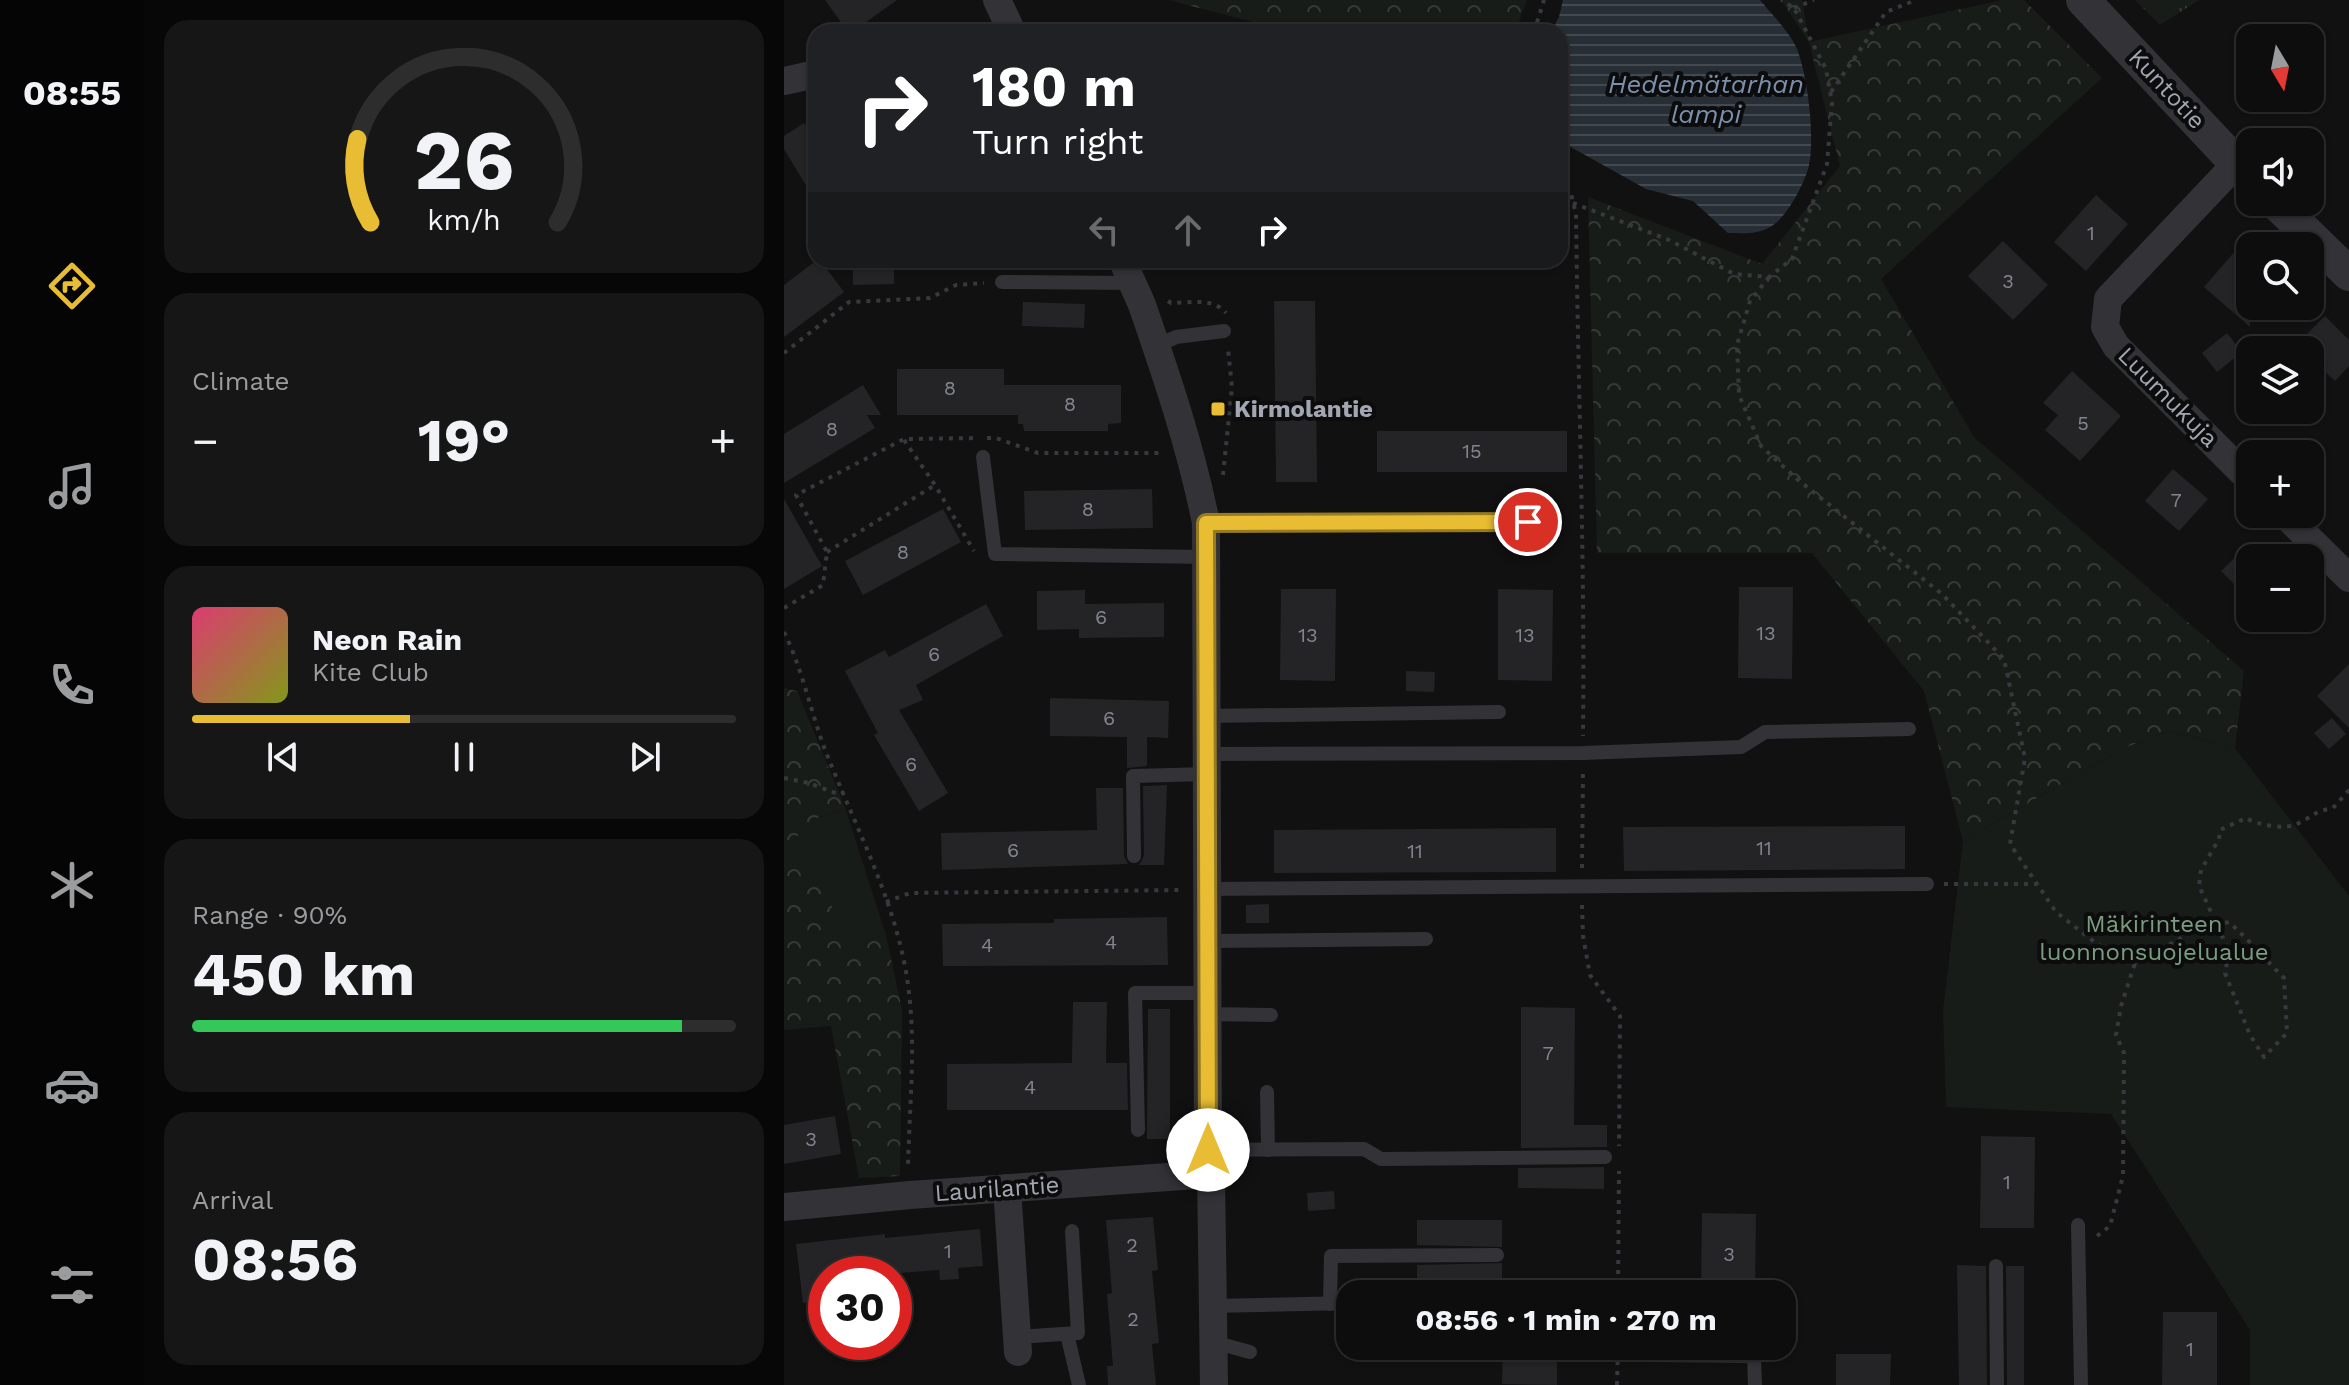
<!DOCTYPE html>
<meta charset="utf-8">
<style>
body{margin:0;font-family:"Work Sans",sans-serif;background:#161617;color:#f1f3f6;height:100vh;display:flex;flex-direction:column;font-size:30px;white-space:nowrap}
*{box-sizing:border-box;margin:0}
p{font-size:26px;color:#9a9c9e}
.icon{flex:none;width:44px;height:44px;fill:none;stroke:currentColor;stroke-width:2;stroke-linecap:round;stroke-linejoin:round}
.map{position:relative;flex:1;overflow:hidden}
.side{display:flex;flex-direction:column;gap:20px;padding:20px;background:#070708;width:640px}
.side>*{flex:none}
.guide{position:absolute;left:24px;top:24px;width:760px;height:244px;border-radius:24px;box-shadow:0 2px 6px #0004,0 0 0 2px #2d2d2e;background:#202124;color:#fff;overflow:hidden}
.needle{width:52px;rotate:170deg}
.tools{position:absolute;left:1452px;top:24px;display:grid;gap:16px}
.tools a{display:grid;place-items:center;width:88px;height:88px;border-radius:16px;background:#0d0d0e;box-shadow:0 2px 6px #0004,0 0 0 2px #2d2d2e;font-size:40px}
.speed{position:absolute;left:24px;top:1256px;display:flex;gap:16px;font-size:40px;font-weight:700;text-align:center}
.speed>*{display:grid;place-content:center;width:104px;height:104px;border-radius:50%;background:#0d0d0e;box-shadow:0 2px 6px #0004,0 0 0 2px #2d2d2e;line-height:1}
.speed .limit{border:12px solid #d22;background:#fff;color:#111}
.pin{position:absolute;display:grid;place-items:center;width:68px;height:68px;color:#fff;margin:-34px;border:4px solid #fff;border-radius:50%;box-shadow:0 2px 8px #0007}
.me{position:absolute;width:88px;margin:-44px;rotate:0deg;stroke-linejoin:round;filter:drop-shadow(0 0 6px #0008)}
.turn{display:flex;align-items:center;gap:28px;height:168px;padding:0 32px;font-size:36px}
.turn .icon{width:104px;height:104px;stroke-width:2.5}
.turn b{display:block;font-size:56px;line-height:68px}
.lanes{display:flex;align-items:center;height:76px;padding:0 32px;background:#0003;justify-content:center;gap:40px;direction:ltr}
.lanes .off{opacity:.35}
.big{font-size:60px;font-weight:700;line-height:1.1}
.side .card{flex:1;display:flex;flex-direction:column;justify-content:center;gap:12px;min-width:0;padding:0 28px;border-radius:24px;background:#161617}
.side .dial{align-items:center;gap:0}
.dial svg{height:208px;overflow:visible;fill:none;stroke:#2d2d2e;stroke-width:7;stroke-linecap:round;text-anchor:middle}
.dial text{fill:#f1f3f6;stroke:none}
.song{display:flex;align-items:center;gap:24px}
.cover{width:96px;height:96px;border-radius:12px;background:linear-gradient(135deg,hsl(340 70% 55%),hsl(70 70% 35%))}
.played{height:8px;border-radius:4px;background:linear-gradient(90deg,#e8bd33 40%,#2d2d2e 40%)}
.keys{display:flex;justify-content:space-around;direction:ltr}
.heat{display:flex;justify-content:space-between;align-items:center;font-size:44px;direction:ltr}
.charge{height:12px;border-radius:6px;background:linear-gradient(90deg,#34c759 90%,#2d2d2e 0)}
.trip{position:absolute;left:552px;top:1280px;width:460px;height:80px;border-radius:24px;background:#0d0d0e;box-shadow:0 2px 6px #0004,0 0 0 2px #2d2d2e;font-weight:700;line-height:80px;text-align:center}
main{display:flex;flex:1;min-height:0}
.menu{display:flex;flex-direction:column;width:144px;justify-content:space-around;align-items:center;background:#050506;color:#9a9c9e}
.menu .icon{width:56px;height:56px}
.menu .active{color:#e8bd33}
.menu b{font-size:36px;color:#f1f3f6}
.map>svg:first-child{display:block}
</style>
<main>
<nav class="menu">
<b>08:55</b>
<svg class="icon active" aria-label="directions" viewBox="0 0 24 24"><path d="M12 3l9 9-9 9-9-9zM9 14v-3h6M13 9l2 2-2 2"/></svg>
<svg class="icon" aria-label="music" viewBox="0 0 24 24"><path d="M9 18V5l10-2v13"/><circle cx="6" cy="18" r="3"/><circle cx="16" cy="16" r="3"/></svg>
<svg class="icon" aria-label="phone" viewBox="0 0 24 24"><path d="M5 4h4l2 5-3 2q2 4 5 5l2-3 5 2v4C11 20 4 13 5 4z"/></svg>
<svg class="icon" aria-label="climate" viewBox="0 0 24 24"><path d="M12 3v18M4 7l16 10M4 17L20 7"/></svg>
<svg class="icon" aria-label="car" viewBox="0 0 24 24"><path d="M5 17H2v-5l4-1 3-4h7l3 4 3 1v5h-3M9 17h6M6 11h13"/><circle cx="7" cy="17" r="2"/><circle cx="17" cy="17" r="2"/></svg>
<svg class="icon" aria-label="filters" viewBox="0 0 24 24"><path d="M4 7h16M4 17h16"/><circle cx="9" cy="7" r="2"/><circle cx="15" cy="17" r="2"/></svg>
</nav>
<section class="side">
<div class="card dial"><svg viewBox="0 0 100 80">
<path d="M14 69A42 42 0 1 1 86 69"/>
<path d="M14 69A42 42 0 0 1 9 37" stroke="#e8bd33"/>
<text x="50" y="56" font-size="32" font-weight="700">26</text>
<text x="50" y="72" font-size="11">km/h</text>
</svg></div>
<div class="card"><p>Climate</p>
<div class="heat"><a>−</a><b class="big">19°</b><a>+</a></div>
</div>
<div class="card">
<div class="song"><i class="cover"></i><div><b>Neon Rain</b><p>Kite Club</p></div></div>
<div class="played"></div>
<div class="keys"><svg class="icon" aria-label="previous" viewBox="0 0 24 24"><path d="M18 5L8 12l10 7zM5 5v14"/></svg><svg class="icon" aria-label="pause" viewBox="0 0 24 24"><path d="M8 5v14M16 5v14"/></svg><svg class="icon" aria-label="next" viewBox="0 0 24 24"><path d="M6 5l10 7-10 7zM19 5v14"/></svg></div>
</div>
<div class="card"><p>Range · 90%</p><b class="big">450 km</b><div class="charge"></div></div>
<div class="card"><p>Arrival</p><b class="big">08:56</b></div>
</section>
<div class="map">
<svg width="1565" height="1385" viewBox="0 0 1565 1385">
<defs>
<pattern id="grass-tufts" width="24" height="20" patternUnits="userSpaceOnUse" patternTransform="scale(2)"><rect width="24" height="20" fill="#171c18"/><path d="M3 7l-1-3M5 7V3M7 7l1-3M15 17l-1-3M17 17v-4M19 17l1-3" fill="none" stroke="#363a37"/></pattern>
<pattern id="forest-crowns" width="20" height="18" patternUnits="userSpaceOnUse" patternTransform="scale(2)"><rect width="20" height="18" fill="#171c18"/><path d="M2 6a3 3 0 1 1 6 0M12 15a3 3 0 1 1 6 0" fill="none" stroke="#363a37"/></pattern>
<pattern id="water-rules" width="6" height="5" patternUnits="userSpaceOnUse" patternTransform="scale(2)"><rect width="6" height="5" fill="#282e35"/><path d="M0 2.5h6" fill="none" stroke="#444950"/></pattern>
</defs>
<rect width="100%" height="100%" fill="#111112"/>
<!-- grass -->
<path fill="url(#grass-tufts)" d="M1351,0H1415L1376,25Z"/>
<!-- forest -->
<g fill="url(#forest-crowns)">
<path d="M384,0H743L731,32H508Z"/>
<path d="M997,0H1018L1025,42L1218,0H1240L1318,78L1097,279L1190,437L1460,671L1451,748L1384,731L1338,749L1179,841L1140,691L1028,553H813L804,197L978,264L1056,166L1025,42Z"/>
<path d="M0,688L13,691L62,810L33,818L10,840L70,943L102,935L118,1010L116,1176L75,1178L47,1026L0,1030Z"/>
</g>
<!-- park -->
<g fill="#171c18">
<path d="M1384,731L1451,748L1565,896V1385H1466V1330L1327,1114L1162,1107L1159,1011L1179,841L1338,749Z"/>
<path d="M62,810L102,935L70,944L9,840L33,818Z"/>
</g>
<!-- water -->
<path fill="url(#water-rules)" d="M779,0H976C988,15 1006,32 1013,49C1024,77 1031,137 1025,165C1021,183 1002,219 986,227C973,235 959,233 944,233L909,201L862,189L776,141V32H767L775,17Z"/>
<!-- building -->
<g fill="#242426">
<path d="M41,0H113L68,32H64Z"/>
<path d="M20,123L32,142V202L0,149V136Z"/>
<path d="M1312,195L1344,224L1302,271L1270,242Z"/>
<path d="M1466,234V327L1420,287Z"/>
<path d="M1219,241L1264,285L1229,320L1184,276Z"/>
<path d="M33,260H36L60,292L0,337V285Z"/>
<path d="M69,260H110V284L69,285Z"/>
<path d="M490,301H531L533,482H492Z"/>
<path d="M239,302L301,304L300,328L238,326Z"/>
<path d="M1541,316L1565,340V366L1551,381L1526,357V350H1519L1513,344Z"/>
<path d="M1443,333L1458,352L1433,372L1418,353Z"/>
<path d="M113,369H220V385H337V423L324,424V431H240L239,424H234V415H113Z"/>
<path d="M1288,371L1337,416L1296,461L1261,430L1274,415L1259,403Z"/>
<path d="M79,385L97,415H83L91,428L0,483V434Z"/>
<rect x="593" y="431" width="190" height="41"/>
<path d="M1389,469L1424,499L1395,531L1361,501Z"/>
<path d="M368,489L369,528L241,530L240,491Z"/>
<path d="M0,499L38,566L0,589Z"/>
<path d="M159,509L177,542L79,595L61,561Z"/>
<path d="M1466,543V600L1437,571Z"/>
<path d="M955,587H1009L1008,679L954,678Z"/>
<path d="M497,589H552L551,681L496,680Z"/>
<path d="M714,589L769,590L768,681L714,680Z"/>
<path d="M301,590V604L380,603V637L295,638V629L253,630V591Z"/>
<path d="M202,604L219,636L132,685L139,700L115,710L164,793L135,811L90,735L94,733L61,671L101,650L105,657Z"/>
<path d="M1565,664V728L1533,696Z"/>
<path d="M622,671L651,672L650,692L622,691Z"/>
<path d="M266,698L385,701L384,738L363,737V766L343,768V737L266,736Z"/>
<path d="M1548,718L1562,734L1545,749L1530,733Z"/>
<path d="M383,785L380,865H355L360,856L359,786Z"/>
<path d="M312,788H339L340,856L344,864L158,870L157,833L313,830Z"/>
<path d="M1121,826V869L840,871L839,827Z"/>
<path d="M772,828V872L490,873V830Z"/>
<path d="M485,904V923H462V905Z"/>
<path d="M383,917L384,965L159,966L158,924L270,923V919Z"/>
<path d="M289,1002H323L322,1063H343L344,1110H163V1064L288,1063Z"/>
<path d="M737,1007L791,1008L790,1125H823V1147L737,1148Z"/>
<path d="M364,1009H386V1139H363Z"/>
<path d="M51,1116L57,1154L0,1164V1125Z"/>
<path d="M1197,1136L1251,1137L1250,1228H1196Z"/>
<path d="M820,1167V1189L734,1188V1168Z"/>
<path d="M550,1191L551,1209L524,1211L523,1193Z"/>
<path d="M918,1213L972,1214L971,1294H917Z"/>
<path d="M369,1217L374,1270L368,1271L375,1343L368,1344L372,1385H324L323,1366H329L323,1294L328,1293L322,1220Z"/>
<path d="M633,1220H718V1247L633,1245Z"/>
<path d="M196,1229L199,1266L174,1268L175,1279L156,1280L155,1270L102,1274H42V1301L19,1303L12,1244L101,1234V1238Z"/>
<path d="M718,1263V1287H633V1265Z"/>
<path d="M1173,1265L1202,1266L1203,1385H1175Z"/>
<path d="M1222,1266H1240V1385H1223Z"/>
<path d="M1379,1312H1433V1385H1378Z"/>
<path d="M719,1346H773V1385L718,1384Z"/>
<path d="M1052,1354H1107L1106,1385H1052Z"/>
</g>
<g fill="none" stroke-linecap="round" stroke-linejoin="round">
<!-- path -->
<g stroke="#38393e" stroke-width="4" stroke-dasharray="4 6" stroke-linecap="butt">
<path d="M1010,8L1030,0"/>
<path d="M750,32L760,0"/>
<path d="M1047,92L1102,12L1132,0"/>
<path d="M776,179L787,194L792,214C794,388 801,562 799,736"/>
<path d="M789,203L885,240L950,274L985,277L1008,259L1043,164L1048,103L1042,69L1010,8L997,0"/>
<path d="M985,277L966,301L953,345L955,395L977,446L1013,479L1158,594L1220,659L1241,758L1226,844L1272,912L1313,944L1351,963L1412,930L1445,922C1465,940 1481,959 1500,978L1503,1033L1480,1057L1466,1035L1441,973L1445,951L1415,886L1417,870L1435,839L1436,830L1462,818C1474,825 1500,830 1513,824C1528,817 1531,811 1549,808L1565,790"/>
<path d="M384,301L387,303C406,303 429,297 442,313"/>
<path d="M0,353L65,302L146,298L172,285L200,283"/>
<path d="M203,438H212L254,453H380"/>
<path d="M120,440L151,485L190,551"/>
<path d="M439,475L448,387L444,349"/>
<path d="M43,552L151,485"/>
<path d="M0,608L39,585L43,552L12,495L120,439L195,438"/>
<path d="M0,632C18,668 26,709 40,747C70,825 116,908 125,993C132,1050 125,1111 124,1169"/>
<path d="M0,778L25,783L54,794L60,792"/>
<path d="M798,868L799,769"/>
<path d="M1160,884H1253"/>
<path d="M102,902L126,893L397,890"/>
<path d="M798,905L799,936L806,975L836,1016L835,1146"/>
<path d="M1313,1236L1326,1226L1339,1176L1340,1053L1332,1035L1337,1006L1351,963"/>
<path d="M834,1294L835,1171"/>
<path d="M833,1385L834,1346"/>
</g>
<!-- service -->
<g stroke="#323237" stroke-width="14">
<path d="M484,260H486"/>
<path d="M218,282L347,283"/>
<path d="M372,346L392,337L440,331"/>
<path d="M199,457L211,554L422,557"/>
<path d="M422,523L744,522"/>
<path d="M423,716L715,712"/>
<path d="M423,754L799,753L957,747L981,732L1125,729"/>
<path d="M350,856L349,776L423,774"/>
<path d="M423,889L1143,884"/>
<path d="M424,941L642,939"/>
<path d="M424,1014L487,1015"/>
<path d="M483,1092L484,1150"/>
<path d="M354,1130L351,993H424"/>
<path d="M424,1150L580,1149L597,1159L821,1157"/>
<path d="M1294,1225L1297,1385"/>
<path d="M1212,1266L1213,1385"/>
<path d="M546,1304L547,1256L713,1255"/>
<path d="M428,1306L566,1303"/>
<path d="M283,1334L295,1385"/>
<path d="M233,1337L294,1333L288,1231"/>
<path d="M429,1342L466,1352"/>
<path d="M859,1355L970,1356L971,1385"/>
</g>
<!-- minor -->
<g stroke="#323237" stroke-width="28">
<path d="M213,0L228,32"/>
<path d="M0,81L32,74"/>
<path d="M1452,164L1324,299L1321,327L1332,346L1466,480"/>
<path d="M339,260C344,276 352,290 358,305C383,377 407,448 422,523L424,1150L427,1174L430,1385"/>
<path d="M1500,514L1565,578"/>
<path d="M223,1188L234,1352"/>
<path d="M0,1207L126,1195L427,1174"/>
</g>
<!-- tertiary -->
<g stroke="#323237" stroke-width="34">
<path d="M1299,0L1466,178"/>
<path d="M1491,202L1565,274"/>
</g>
</g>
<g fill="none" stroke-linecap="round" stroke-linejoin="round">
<defs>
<path id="route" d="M424,1150L422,523L744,522"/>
</defs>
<!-- route casing -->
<use href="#route" stroke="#977b21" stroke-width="20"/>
<!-- route -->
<use href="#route" stroke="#e8bd33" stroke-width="14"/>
</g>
<!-- markers -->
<rect fill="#e8bd33" stroke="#0c0c0d" stroke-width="3" x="426" y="401" width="16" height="16" rx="4"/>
<g text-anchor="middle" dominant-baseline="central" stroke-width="8" stroke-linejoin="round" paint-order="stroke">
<!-- number labels -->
<g font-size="20" fill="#82858e">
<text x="1307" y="233">1</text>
<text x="1224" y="281">3</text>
<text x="166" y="388">8</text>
<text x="286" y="404">8</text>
<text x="1299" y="423">5</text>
<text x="48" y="429">8</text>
<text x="688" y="451">15</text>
<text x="1392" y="500">7</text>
<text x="304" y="509">8</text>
<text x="119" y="552">8</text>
<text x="317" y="617">6</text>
<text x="982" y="633">13</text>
<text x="524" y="635">13</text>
<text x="741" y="635">13</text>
<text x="150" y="654">6</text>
<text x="325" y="718">6</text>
<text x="127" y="764">6</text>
<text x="980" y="848">11</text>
<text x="229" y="850">6</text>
<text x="631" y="851">11</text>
<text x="327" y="942">4</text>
<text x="203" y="945">4</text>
<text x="764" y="1053">7</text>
<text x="246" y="1087">4</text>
<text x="27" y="1139">3</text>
<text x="1223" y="1182">1</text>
<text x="348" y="1245">2</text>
<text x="164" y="1251">1</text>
<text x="945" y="1254">3</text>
<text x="349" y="1319">2</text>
<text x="1406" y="1349">1</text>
</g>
<!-- street labels -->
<g font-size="24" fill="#a2a6b2" stroke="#0c0c0d">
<text transform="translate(1383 89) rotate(47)">Kuntotie</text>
<text transform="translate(1384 397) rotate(45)">Luumukuja</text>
<text transform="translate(213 1189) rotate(-4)">Laurilantie</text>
</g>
<!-- poi labels -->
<g font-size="24" font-weight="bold" fill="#a2a6b2" stroke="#0c0c0d" text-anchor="start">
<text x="450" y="409">Kirmolantie</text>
</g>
<!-- park labels -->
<g font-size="24" fill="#7a9c80" stroke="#0c0c0d">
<text x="1370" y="924">Mäkirinteen<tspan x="1370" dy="28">luonnonsuojelualue</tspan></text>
</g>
<!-- water labels -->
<g font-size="26" font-style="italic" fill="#7a90ac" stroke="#0c0c0d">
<text x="922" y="84">Hedelmätarhan<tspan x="922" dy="30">lampi</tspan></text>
</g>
</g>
</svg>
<div class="tools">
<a><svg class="needle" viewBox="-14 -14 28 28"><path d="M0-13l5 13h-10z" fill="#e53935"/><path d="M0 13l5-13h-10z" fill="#9a9c9e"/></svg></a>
<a><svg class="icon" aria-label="sound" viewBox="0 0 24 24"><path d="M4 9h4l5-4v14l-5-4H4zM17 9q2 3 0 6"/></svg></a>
<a><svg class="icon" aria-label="search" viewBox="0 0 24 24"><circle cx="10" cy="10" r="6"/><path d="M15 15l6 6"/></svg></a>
<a><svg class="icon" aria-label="layers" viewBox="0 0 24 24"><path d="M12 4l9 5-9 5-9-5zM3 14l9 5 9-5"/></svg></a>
<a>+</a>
<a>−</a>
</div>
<div class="speed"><div class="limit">30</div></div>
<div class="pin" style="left:744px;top:522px;background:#d93025"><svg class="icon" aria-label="arrive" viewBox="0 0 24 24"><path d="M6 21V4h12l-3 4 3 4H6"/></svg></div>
<svg class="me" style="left:424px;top:1150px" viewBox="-20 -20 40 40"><circle r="19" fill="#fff"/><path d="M0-13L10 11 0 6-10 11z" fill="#e8bd33"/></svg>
<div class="trip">08:56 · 1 min · 270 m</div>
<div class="guide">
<div class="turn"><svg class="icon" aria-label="right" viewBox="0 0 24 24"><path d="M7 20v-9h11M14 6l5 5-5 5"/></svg><div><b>180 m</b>Turn right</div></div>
<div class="lanes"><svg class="icon off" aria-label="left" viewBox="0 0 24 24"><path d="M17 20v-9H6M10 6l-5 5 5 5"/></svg><svg class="icon off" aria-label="ahead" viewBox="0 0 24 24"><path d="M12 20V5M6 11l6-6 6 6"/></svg><svg class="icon" aria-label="right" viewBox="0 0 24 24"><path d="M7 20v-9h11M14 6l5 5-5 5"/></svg></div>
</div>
</div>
</main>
